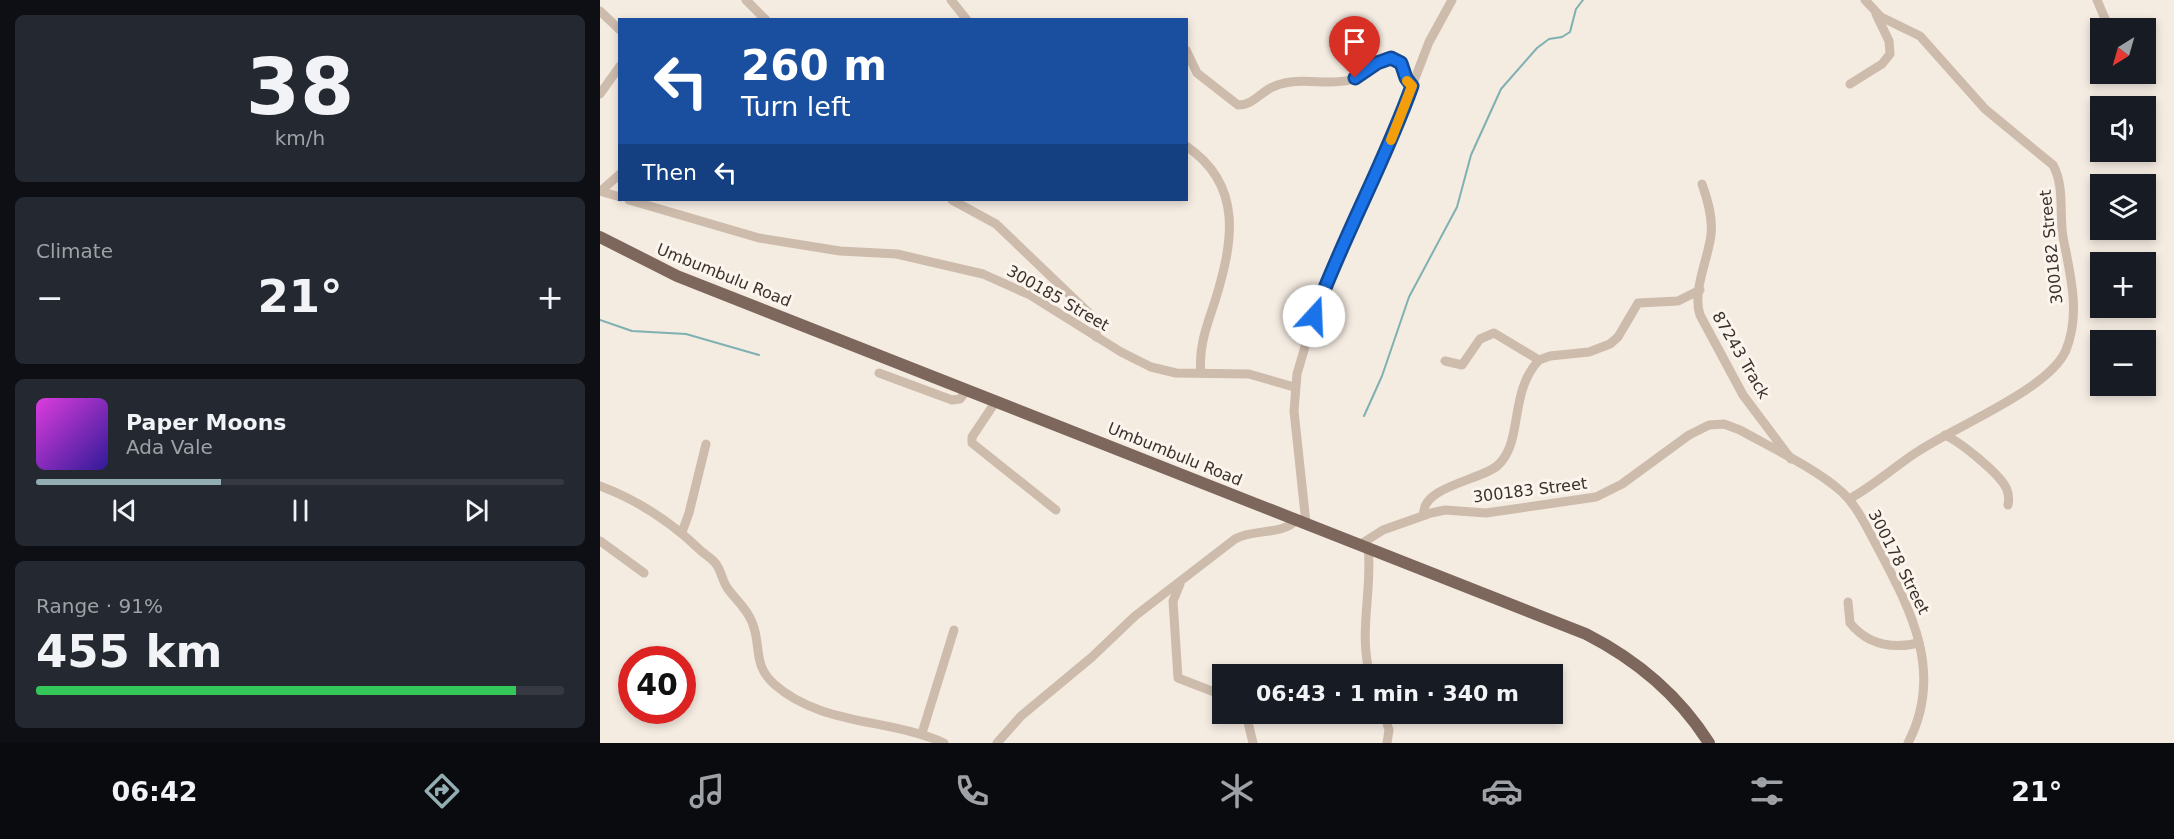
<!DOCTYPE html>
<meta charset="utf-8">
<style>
body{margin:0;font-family:"DejaVu Sans",sans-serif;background:#242831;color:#f1f3f6;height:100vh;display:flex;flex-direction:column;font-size:22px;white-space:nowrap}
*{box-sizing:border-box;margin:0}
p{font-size:20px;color:#9ea1a6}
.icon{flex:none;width:33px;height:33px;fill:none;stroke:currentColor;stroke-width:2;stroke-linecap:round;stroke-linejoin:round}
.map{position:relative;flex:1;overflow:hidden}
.panel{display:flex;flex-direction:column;gap:15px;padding:15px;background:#0d0f14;width:600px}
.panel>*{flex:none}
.guide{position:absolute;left:18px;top:18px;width:570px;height:183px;border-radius:0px;box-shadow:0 3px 9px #0003;background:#1a4fa0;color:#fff;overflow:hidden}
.needle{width:39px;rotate:217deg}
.fabs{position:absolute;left:1490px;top:18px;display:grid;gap:12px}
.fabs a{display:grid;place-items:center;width:66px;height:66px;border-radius:0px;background:#171b24;box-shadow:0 3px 9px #0003;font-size:30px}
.speed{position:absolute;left:18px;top:646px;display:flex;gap:12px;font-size:30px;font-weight:700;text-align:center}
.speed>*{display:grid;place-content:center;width:78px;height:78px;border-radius:50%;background:#171b24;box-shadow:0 3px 9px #0003;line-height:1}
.speed .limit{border:9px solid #d22;background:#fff;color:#111}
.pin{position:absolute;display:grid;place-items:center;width:51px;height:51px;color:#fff;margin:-62px -26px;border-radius:50% 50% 50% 0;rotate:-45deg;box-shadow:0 0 6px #0007}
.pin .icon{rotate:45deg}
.me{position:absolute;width:66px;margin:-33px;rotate:20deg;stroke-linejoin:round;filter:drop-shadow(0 0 4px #0008)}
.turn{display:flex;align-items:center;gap:21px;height:126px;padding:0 24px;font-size:27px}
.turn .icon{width:78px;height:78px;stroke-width:2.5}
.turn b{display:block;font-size:42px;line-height:51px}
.then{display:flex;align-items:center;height:57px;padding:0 24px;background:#0003;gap:12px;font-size:22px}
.big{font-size:45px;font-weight:600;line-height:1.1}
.panel .card{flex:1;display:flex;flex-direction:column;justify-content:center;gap:9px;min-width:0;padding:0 21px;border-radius:9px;background:#242831}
.panel .dial{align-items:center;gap:0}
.dial b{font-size:78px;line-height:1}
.song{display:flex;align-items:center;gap:18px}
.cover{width:72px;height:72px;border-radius:9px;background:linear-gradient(135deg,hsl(300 70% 55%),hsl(250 70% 35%))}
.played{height:6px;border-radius:3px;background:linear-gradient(90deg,#92aeb2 35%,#363941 35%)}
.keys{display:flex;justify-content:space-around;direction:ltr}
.heat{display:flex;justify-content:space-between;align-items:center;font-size:33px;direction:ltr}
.charge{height:9px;border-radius:4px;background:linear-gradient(90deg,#34c759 91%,#363941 0)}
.trip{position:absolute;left:612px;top:664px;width:351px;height:60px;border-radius:0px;background:#171b24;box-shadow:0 3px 9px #0003;font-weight:600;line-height:60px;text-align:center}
.menu{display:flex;height:96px;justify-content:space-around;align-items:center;background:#090b0e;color:#9ea1a6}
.menu .icon{width:42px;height:42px}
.menu .on{color:#92aeb2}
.menu b{font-size:27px;color:#f1f3f6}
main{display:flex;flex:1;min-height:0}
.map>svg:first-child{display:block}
</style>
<main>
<section class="panel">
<div class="card dial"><b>38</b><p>km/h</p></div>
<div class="card"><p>Climate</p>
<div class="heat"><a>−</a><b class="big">21°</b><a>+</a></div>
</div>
<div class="card">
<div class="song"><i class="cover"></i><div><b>Paper Moons</b><p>Ada Vale</p></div></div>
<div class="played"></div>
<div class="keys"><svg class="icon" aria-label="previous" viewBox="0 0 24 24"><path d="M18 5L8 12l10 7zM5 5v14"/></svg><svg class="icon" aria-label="pause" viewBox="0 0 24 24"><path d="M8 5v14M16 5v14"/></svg><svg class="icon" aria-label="next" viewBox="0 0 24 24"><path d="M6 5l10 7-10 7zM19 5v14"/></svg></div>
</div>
<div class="card"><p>Range · 91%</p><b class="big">455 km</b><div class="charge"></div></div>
</section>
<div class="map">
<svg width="1574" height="743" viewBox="0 0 1574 743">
<rect width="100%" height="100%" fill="#f4ebe1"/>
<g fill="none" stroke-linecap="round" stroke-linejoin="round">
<!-- stream -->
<g stroke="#7fb0b2" stroke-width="2">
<path d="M0,320L32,331L86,334L159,355"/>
<path d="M764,416L782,376L809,297L857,207L871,155L901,89L937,48L949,39L962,37L970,32L976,9L983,0"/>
</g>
<!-- minor -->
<g stroke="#cdbbac" stroke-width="9">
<path d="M146,0L166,20"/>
<path d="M351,0L367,20"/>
<path d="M1497,0L1509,28"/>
<path d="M0,11L20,30"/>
<path d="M586,50L597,73L638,105C654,105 661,91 675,86C700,76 726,86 750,80C766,76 774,61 791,58L801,63L806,78L812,86"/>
<path d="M1250,84L1282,64L1290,54L1289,41L1276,14"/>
<path d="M0,94L20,66"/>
<path d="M586,146C644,185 633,243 615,301C607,325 598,348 601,373"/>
<path d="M1102,184C1108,201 1113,218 1111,235C1108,260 1092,291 1100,315L1143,395L1191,459"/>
<path d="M0,191L20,197"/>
<path d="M1,191L20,174"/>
<path d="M29,200L159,238L240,251L297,254L383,274L430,295L521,352L551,367L576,373L649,374L694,387"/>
<path d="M352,200L396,224L491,315L497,324L496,337"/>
<path d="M845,361L862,365L880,339L894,333L939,360"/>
<path d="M279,373L352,400L360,399L367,390"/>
<path d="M396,401L372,437V443L456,510"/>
<path d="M1345,435C1360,442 1402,475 1407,490C1409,495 1409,500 1408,505"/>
<path d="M0,486C37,500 71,522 99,549C105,555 112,558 116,564C122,572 122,581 128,589C136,600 147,609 152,622C162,646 152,664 174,684C221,726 289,718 344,743"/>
<path d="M1249,499C1273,486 1294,467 1317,452C1354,427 1450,389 1466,350C1481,313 1470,274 1463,237C1459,213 1465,187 1453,165L1385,109L1320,36L1281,17L1265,0"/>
<path d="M824,515C820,487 881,480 897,466C924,443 908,393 939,360L950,356L989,352L1010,344L1018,337L1038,303L1078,301L1100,290"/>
<path d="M706,523L694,411L697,374L714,316L741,246L794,133L829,42L852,0"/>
<path d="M82,532L89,513L106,444"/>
<path d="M0,541L44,573"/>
<path d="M761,544L783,530L831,513L845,510L886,513L996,497L1022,484L1089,435L1109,425L1124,424L1140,430C1172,448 1215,468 1242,492C1258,507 1268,530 1279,550C1312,612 1344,674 1308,743"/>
<path d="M768,546C773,590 758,631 770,675"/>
<path d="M580,584L573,601L578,678L622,695"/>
<path d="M1248,602L1250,623C1268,645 1293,649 1319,643"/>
<path d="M646,714L653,743"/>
<path d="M784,714L789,730L787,743"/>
<path d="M322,733L354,630"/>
<path d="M397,743L421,716L492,657L535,616L635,539C655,528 680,536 697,520"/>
</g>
<!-- major -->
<path stroke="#7d675c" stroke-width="12" d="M0,237L77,276L986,634C1037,660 1078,694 1109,743"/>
</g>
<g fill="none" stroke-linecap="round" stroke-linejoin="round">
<defs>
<path id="route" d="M714,316C743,237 784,164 812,86L806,78L801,63L791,58L777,63L755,78"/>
</defs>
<!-- route casing -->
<use href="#route" stroke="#114b97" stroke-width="15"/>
<!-- route -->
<use href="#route" stroke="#1a73e8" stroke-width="10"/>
<!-- slow -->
<path stroke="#f59e0b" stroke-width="10" d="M791,140L812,86L807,81"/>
</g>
<g text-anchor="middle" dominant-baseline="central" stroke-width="6" stroke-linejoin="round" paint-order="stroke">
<!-- street labels -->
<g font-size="16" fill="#3b302b" stroke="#fbf5ee">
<text transform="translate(1451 247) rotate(-96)">300182 Street</text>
<text transform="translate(124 275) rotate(22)">Umbumbulu Road</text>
<text transform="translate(458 298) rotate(30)">300185 Street</text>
<text transform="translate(1141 355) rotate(60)">87243 Track</text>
<text transform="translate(575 454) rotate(22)">Umbumbulu Road</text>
<text transform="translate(930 490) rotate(-7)">300183 Street</text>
<text transform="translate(1299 562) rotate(63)">300178 Street</text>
</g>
</g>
</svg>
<div class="fabs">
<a><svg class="needle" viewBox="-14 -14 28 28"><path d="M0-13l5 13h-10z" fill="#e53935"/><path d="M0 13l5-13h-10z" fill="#9ea1a6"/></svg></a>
<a><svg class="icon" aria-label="sound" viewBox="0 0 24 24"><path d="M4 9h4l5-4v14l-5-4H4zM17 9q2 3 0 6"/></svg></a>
<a><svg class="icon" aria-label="layers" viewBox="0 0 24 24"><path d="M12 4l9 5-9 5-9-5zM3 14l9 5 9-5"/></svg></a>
<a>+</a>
<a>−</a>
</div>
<div class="speed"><div class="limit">40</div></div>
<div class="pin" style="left:755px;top:78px;background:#d93025"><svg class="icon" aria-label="arrive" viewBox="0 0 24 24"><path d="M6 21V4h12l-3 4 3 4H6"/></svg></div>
<svg class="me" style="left:714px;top:316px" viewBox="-20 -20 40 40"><circle r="19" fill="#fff"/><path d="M0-13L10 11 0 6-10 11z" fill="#1a73e8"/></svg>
<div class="trip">06:43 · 1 min · 340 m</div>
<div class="guide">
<div class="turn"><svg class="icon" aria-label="left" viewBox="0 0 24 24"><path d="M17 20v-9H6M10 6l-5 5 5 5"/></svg><div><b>260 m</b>Turn left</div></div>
<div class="then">Then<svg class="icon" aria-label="left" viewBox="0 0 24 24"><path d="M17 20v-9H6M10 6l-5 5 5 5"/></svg></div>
</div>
</div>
</main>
<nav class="menu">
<b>06:42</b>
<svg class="icon on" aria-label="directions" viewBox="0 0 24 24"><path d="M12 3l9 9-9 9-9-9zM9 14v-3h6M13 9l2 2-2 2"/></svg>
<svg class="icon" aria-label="music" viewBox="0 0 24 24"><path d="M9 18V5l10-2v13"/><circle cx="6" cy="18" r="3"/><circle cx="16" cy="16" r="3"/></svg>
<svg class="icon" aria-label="phone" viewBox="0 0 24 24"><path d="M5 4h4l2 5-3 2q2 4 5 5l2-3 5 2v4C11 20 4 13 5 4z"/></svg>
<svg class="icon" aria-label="climate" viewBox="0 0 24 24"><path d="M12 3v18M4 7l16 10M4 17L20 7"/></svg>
<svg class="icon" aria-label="car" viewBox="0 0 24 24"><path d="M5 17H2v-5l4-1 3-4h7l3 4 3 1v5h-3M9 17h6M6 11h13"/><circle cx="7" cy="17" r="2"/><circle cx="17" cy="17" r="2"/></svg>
<svg class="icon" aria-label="filters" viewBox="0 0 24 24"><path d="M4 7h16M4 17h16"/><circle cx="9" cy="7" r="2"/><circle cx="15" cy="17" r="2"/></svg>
<b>21°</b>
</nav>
